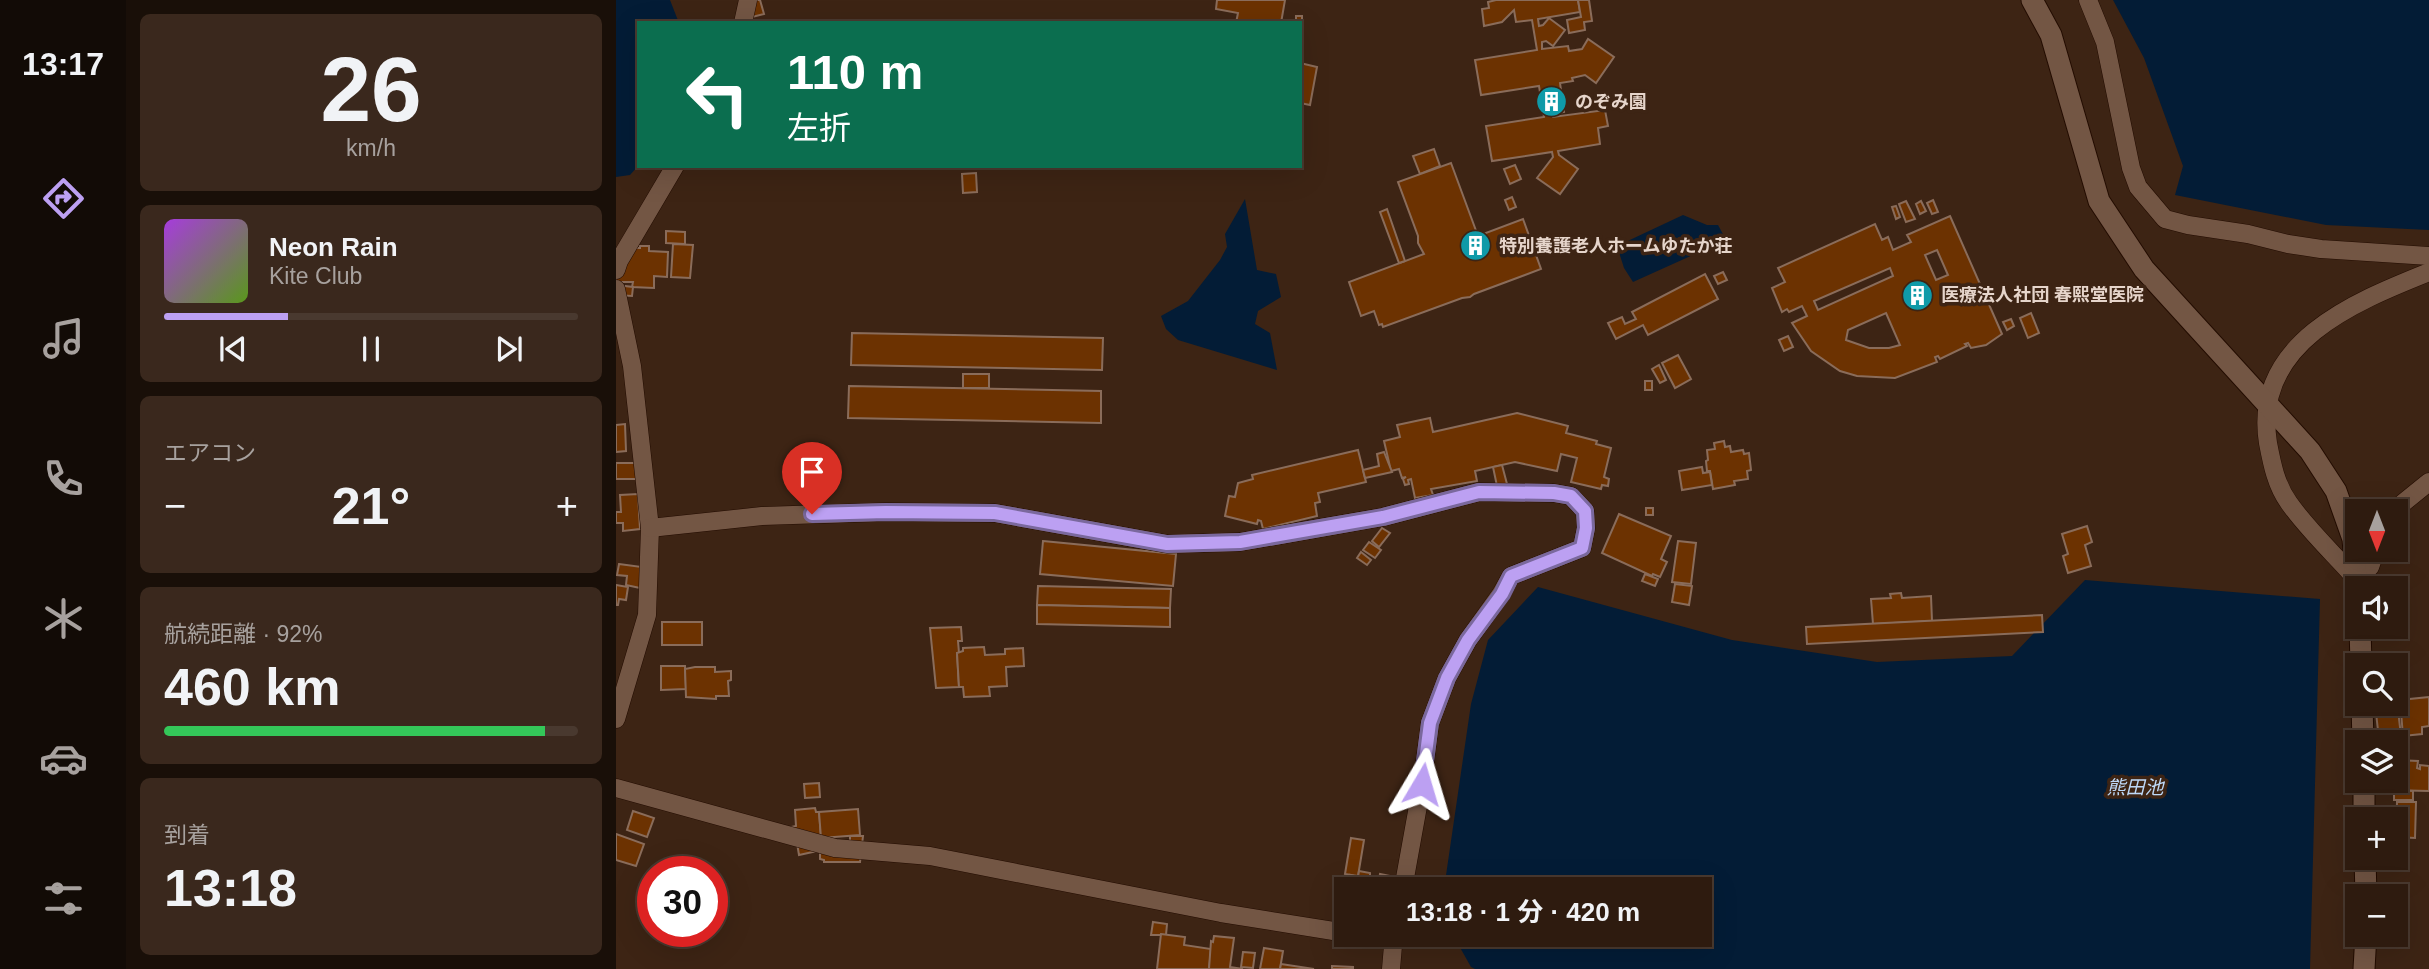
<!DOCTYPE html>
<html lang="ja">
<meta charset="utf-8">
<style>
body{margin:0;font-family:Helvetica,"Noto Sans JP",sans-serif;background:#3a281d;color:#f1f3f6;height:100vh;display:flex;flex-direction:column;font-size:26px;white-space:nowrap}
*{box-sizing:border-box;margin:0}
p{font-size:23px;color:#a7a19e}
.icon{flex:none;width:38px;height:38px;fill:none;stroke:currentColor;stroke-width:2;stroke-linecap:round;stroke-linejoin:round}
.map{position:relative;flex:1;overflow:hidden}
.side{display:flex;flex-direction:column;gap:14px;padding:14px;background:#190f08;width:490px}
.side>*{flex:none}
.hud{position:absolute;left:21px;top:21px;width:665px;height:147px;border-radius:0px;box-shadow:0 7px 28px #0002,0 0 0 2px #49392f;background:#0b6e4f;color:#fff;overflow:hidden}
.needle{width:46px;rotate:180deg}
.tools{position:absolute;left:1729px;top:499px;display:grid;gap:14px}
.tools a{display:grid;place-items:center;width:63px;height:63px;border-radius:0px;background:#2e1b0f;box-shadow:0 7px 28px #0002,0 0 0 2px #49392f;font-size:35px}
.speed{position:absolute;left:21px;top:856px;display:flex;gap:14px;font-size:35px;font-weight:700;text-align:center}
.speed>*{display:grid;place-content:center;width:91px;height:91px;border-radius:50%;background:#2e1b0f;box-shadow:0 7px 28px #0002,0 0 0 2px #49392f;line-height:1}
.speed .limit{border:10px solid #d22;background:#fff;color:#111}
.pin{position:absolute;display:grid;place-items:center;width:60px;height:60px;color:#fff;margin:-72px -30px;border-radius:50% 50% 50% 0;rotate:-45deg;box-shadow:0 0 7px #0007}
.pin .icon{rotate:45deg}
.me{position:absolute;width:77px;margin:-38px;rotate:7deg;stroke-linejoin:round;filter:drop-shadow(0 0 5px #0008)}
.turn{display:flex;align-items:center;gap:24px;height:147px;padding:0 35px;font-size:32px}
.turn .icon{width:91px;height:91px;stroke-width:2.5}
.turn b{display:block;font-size:49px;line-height:60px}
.big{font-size:52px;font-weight:700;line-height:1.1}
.side .tile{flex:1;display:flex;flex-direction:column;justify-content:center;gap:10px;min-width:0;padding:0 24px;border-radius:10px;background:#3a281d}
.side .dial{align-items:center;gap:0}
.dial b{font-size:91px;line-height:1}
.song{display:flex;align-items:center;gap:21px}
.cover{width:84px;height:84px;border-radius:10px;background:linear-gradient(135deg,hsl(280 70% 55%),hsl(90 70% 35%))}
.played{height:7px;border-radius:4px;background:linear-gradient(90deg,#bca0f2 30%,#49392f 30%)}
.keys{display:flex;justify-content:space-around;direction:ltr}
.heat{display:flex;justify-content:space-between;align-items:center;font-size:38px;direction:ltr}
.charge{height:10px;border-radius:5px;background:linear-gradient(90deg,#34c759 92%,#49392f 0)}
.trip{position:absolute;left:718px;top:877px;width:378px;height:70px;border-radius:0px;background:#2e1b0f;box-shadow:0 7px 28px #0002,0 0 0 2px #49392f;font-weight:700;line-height:70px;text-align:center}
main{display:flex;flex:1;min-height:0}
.tabs{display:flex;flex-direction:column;width:126px;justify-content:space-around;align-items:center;background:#120b06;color:#a7a19e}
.tabs .icon{width:49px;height:49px}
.tabs .active{color:#bca0f2}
.tabs b{font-size:32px;color:#f1f3f6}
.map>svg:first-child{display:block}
</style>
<main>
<nav class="tabs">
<b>13:17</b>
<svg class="icon active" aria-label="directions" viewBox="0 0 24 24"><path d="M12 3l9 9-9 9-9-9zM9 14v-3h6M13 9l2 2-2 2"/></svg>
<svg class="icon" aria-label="music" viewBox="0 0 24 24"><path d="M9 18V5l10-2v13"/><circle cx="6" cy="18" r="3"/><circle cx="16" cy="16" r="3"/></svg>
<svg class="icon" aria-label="phone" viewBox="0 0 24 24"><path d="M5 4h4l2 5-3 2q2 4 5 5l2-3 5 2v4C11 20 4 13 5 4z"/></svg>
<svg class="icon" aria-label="climate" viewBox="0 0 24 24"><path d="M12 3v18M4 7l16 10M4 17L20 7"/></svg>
<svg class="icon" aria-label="car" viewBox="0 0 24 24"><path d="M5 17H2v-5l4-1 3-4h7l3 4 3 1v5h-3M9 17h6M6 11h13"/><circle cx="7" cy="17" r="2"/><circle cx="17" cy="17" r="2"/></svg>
<svg class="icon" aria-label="filters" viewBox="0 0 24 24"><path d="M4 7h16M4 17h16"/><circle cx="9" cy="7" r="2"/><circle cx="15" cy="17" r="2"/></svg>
</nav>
<section class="side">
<div class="tile dial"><b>26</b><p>km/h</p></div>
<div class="tile">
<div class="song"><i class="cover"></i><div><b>Neon Rain</b><p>Kite Club</p></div></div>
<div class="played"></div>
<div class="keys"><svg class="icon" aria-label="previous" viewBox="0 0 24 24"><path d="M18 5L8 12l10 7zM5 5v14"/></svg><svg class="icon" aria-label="pause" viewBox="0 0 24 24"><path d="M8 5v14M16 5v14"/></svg><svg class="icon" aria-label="next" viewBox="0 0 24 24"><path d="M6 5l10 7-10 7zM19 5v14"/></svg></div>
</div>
<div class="tile"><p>エアコン</p>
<div class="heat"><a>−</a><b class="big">21°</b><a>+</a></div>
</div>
<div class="tile"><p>航続距離 · 92%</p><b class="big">460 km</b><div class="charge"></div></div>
<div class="tile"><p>到着</p><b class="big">13:18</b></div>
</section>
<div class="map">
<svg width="1813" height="969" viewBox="0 0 1813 969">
<rect width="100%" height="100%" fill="#3d2414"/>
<!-- water -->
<g fill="#031c36">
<path d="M0,0H54L63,23H23V165L14,175L0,177Z"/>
<path d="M1497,0H1813V230L1710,225L1559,195L1567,166L1528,58Z"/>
<path d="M629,199L641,270L660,274L665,297L642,311L639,324L654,333L661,370L562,340L550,329L545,316L572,301L604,260L611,247L609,234Z"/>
<path d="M1067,215L1091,225H1102L1108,236L1099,245L1017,282L1008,268L1001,246Z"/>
<path d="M1469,580L1704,599L1694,969H859L855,967L837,935L1083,934V889H828L855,704L872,640L922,587L1116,640L1261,662L1396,656Z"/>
</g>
<!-- building -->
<g fill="#6c3201" stroke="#8a6c5a" stroke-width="2" fill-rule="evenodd">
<path d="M130,0H144L148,14L132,18Z"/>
<path d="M601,0H669L665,23H620L622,13L600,9Z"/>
<path d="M880,0H962L964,12L922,19L923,26L927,25L933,18L949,30L937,46L930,41L926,42V49L952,46L953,51L966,49L972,39L998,57L980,83L969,75L956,78L957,81L944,83L948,112L936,114L937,117L989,110L992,126L982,128L984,144L942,151L943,155L962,169L944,194L921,178L937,157L936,152L876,161L870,126L928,117L923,86L865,95L859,60L921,50L916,20L900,22L898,10L886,22L868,26L866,9L873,8L872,2Z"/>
<path d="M962,0H973L976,21L968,22L969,30L953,33L951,20L965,17Z"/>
<path d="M680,16H686V29H684V23H680Z"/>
<path d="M684,63L701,67L694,105L684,103Z"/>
<path d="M818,149L824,166L804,174L797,156Z"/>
<path d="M835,163L862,236L907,219L925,269L858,294L854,297L846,298L767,327L766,324L763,325L758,311L745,316L733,282L808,254L802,243V236L782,182Z"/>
<path d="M899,165L905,179L894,184L888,169Z"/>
<path d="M360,173L361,192L347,193L346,174Z"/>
<path d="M896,197L900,207L893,210L889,200Z"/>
<path d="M1317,200L1322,212L1316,214L1311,203Z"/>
<path d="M1290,201L1299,219L1290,222L1283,204Z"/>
<path d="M1305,201L1310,211L1304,214L1300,204Z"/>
<path d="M1280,206L1284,217L1280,219L1276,207Z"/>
<path d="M771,209L789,261L783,263L764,212Z"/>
<path d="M1334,216L1386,334L1370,345L1355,348L1352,343L1349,344L1351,346L1324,359L1322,356L1319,357L1321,362L1279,378L1241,376L1224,371L1195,351L1176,323L1191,316L1186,306L1173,312L1171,309L1166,312L1156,288L1169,282L1162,268L1259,224L1266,240L1272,237L1277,250L1295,242L1291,235ZM1321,250L1332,275L1320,280L1309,255ZM1274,268L1277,276L1202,310L1198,301ZM1270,313L1284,345L1273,348H1253L1230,340L1232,330Z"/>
<path d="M50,231L69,232V244L50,243Z"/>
<path d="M57,244L77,245L74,278L55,277Z"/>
<path d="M24,246H33V251L52,252L51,277L38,276V288L16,287L17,282H0V256L15,248H24Z"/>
<path d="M1107,272L1111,280L1102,284L1098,276Z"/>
<path d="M1089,274L1102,299L1032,335L1027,325L1000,339L992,323L1006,317L1009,324L1020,319L1016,312Z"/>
<path d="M0,285L17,287L16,296L0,295Z"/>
<path d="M1415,313L1423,333L1412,338L1404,318Z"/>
<path d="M1395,319L1398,326L1391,330L1387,322Z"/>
<path d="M236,333L487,338L486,370L235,365Z"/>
<path d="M1172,336L1177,347L1168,351L1163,340Z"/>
<path d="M1062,355L1075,379L1059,388L1046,363Z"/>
<path d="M1043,365L1050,380L1044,383L1036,369Z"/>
<rect x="347" y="374" width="26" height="14"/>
<rect x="1029" y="381" width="7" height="9"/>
<path d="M233,386L485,391V423L232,418Z"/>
<path d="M901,413L952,426L950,433L981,441L980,444L995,448L988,477L993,479L992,486L986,485L985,489L955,482L961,458L945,454L941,471L899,462L859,471L861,481L815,489L817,495L799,498L795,479L792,480L793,484L789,485L787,479L790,477L786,478L783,469L775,471L768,441L784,437L781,425L814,418L817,432Z"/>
<path d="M9,424L10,451L0,452V425Z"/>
<path d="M1108,441L1109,447L1114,446L1115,452L1127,450L1128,454L1133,453L1135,470L1131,471L1132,479L1118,481L1119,485L1097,489L1094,471H1091L1090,461L1092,460L1091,450L1099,449L1098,443Z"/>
<path d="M742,450L750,482L702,493L704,502L699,503L701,516L647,529L645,521L642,520L641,524L609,516L613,496L619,497L622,483L637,479L636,475Z"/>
<path d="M768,452L776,472L749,478L747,470L763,466L761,454Z"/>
<rect x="0" y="463" width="24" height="16"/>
<path d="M886,465L891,484L881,486L877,467Z"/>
<path d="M1086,467L1087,473L1094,472L1096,485L1066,490L1063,471Z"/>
<path d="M22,494L24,529L7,531V523H0V512H5L4,495Z"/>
<rect x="1030" y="508" width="7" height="7"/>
<path d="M1003,514L1055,536L1045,559L1051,562L1044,577L1037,574L1036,576L986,553Z"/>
<path d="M1471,526L1476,542L1469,545L1475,566L1452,573L1447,556L1452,554L1446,534Z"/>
<path d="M766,528L774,533L763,547L756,541Z"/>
<path d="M427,541L560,554L557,586L424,574Z"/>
<path d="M1062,541L1080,543L1075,584L1056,582Z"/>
<path d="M753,542L765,550L759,558L747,550Z"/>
<path d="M745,552L755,560L751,565L741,558Z"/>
<path d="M3,564L26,567L24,588L10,585L11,576L1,575Z"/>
<path d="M1029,574L1042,579L1039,586L1026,581Z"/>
<path d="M1059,584L1076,586L1073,605L1056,602Z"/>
<path d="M0,585L12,587L10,600L3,599L2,605H0Z"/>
<path d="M422,586L555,589L554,608L421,605Z"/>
<path d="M1285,593L1286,598L1315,596L1316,621L1257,624L1255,599L1275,598L1274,594Z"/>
<path d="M421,605L554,608V627L421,624Z"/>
<path d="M1426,615L1427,632L1191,644L1190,627Z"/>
<rect x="46" y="622" width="40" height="23"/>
<path d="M345,627L346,641H342L343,653H341L343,687L320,688L314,628Z"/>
<path d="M368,647L369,655L389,654V649L407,648L408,666L390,667L391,686L373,687L374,696L348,697L347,687H343L341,653L347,651V648Z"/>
<path d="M45,666H69L70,689L45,690Z"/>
<path d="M79,667H99V672L115,671V680L112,681L113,696H100V699L70,697L69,669Z"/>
<path d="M1780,693L1785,736L1763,739L1759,704H1780Z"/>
<path d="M1813,697V726L1806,727V734L1787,736L1784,700Z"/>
<path d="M1780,760L1802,761L1801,768L1804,769V765L1813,766V791L1772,790L1773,780H1780Z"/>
<path d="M203,783L204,797L189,798L188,784Z"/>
<path d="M1778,790L1797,791V800H1778Z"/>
<path d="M1781,802H1800L1799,838L1780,837Z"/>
<path d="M199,808L200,812H203L206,850L183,855L180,837H176L175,827L180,826L179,810Z"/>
<path d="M242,809L244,835L205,838L203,812Z"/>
<path d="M17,811L38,818L31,837L11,830Z"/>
<path d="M0,834L28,844L20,866L0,860Z"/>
<path d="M234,836H247L244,862H208V860L204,859V852L234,847Z"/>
<path d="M735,838L748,840L742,876L729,874Z"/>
<path d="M743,871L754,873V878L763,880L764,874L779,877L777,889H730V906L725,905L727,888L732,889L734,875L742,877Z"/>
<path d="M537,922L551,924L550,935H535Z"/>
<path d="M545,934L569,937L568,945L595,949L593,969H541Z"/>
<path d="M598,936L618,938L614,967L627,969H593L595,941L597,942Z"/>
<path d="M648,948L667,951L664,969H644Z"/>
<path d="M627,952L639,953L637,968L625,967Z"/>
<path d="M665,964L698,969H664Z"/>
<path d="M716,966L737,967V969H716Z"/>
</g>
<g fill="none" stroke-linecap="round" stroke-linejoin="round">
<defs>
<g id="minor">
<path d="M1472,0L1489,42L1515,168L1522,187L1549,219L1572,225L1632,234L1672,244L1705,249L1813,256"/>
<path d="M127,23L132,0"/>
<path d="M0,270L3,261L59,166"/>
<path d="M0,289L16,366L34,528L31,615L0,719"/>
<path d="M1780,514L1787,503L1813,482"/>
<path d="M34,528L146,516L270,512L379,513L551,544L624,542L767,517L863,492L938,493L955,496L969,511L970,528L966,548L895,576L885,594L852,640L831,678L814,723L806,784L787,889"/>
<path d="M1760,550L1754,567L1740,579C1718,554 1692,530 1673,503C1660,485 1656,464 1652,443C1636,343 1738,302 1813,272"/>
<path d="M0,788L219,848L314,856L605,913L730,933"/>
<path d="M738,934L776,941"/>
<path d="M775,969L778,934"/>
</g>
<g id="tertiary">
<path d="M1416,0L1435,35L1483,201L1528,269L1694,451L1720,491L1737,539L1741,589"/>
<path d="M1744,626L1745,665"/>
<path d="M1746,704L1747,742"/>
<path d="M1748,780V819"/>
<path d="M1749,858L1750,896"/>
<path d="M1748,969L1750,934"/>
</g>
</defs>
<!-- minor casing -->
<use href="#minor" stroke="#230c00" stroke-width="19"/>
<!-- tertiary casing -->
<use href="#tertiary" stroke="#230c00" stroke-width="23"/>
<!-- minor -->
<use href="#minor" stroke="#735644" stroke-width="18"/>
<!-- tertiary -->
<use href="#tertiary" stroke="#735644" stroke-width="21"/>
</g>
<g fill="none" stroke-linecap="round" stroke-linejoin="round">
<defs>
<path id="route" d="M196,514L270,512L379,513L551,544L624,542L767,517L863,492L938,493L955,496L969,511L970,528L966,548L895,576L886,594L852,640L831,678L814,723L806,784"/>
</defs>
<!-- route casing -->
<use href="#route" stroke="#7a689d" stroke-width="18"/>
<!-- route -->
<use href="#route" stroke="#bca0f2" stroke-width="12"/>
</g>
<!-- icons -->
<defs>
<symbol id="building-disc" viewBox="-11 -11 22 22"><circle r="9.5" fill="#0f9aa8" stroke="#3d2414"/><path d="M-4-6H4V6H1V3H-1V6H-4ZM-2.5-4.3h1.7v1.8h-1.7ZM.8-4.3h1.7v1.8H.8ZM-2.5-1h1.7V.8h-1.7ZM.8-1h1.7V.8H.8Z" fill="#fff"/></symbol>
</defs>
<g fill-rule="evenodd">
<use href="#building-disc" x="918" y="84" width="35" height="35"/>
<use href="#building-disc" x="842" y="228" width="35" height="35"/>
<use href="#building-disc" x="1284" y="278" width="35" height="35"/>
</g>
<g text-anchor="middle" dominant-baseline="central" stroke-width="7" stroke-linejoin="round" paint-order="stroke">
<!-- poi labels -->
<g font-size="18" font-weight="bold" fill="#e6d5cb" stroke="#3d2414" text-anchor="start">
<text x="959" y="102">のぞみ園</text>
<text x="883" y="246">特別養護老人ホームゆたか荘</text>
<text x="1325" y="295">医療法人社団 春熙堂医院</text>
</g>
<!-- water labels -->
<g font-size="19" font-style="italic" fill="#bdd8f7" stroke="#3d2414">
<text x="1519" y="787">熊田池</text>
</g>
</g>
</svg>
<div class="tools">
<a><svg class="needle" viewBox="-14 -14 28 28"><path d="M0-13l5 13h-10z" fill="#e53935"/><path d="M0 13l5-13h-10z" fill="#a7a19e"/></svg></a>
<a><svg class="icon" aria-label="sound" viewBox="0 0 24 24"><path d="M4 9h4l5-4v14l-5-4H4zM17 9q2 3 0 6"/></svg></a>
<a><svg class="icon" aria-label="search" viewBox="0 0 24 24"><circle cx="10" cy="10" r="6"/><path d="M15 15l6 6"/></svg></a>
<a><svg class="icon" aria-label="layers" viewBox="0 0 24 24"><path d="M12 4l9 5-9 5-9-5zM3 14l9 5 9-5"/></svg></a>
<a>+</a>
<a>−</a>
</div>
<div class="speed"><div class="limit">30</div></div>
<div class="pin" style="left:196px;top:514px;background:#d93025"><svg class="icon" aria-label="arrive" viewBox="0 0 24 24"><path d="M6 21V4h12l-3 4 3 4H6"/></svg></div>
<svg class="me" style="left:806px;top:784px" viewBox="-20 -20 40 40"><path d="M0-17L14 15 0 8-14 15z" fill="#bca0f2" stroke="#fff" stroke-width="4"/></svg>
<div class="trip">13:18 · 1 分 · 420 m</div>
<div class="hud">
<div class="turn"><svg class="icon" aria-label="left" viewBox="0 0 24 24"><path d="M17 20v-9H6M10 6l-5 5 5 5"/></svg><div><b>110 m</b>左折</div></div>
</div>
</div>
</main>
